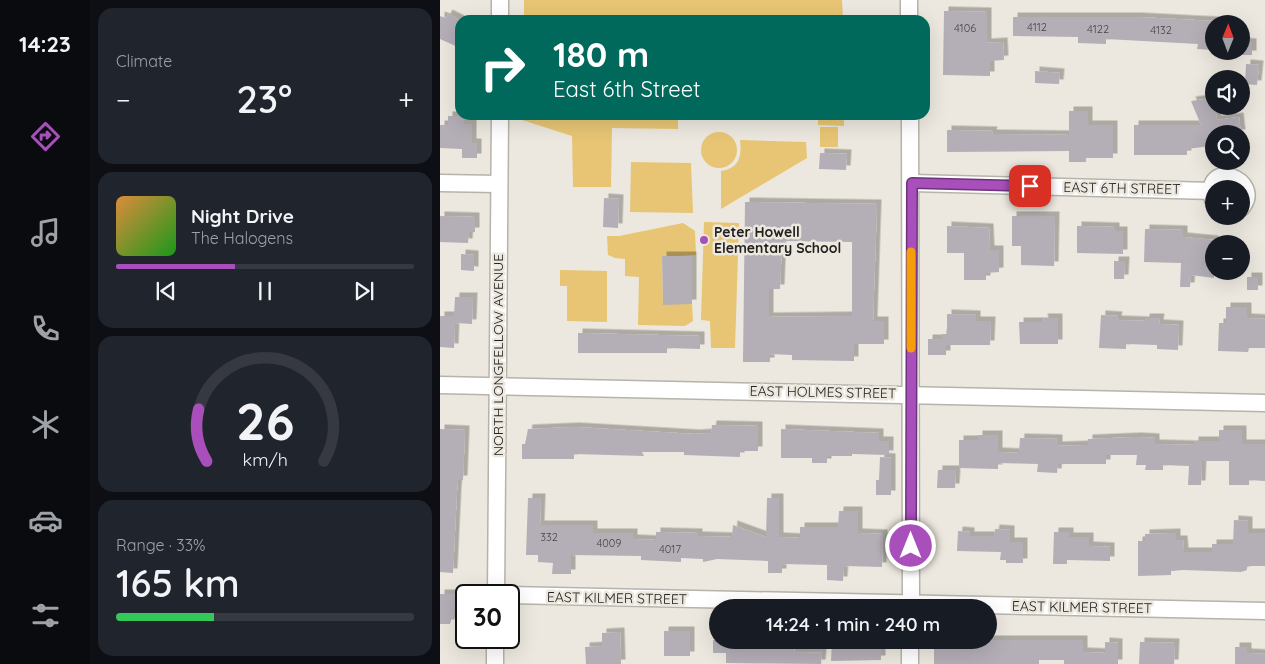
<!DOCTYPE html>
<meta charset="utf-8">
<style>
body{margin:0;font-family:Quicksand,sans-serif;background:#20242c;color:#f1f3f6;height:100vh;display:flex;flex-direction:column;font-size:19px;white-space:nowrap}
*{box-sizing:border-box;margin:0}
p{font-size:16px;color:#9ea1a6}
.icon{flex:none;width:28px;height:28px;fill:none;stroke:currentColor;stroke-width:2;stroke-linecap:round;stroke-linejoin:round}
.map{position:relative;flex:1;overflow:hidden}
.side{display:flex;flex-direction:column;gap:8px;padding:8px;background:#0d0f14;width:350px}
.side>*{flex:none}
.top-card{position:absolute;left:15px;top:15px;width:475px;height:105px;border-radius:15px;box-shadow:0 5px 20px #0002;background:#00695c;color:#fff;overflow:hidden}
.needle{width:32px;rotate:1deg}
.fabs{position:absolute;left:765px;top:15px;display:grid;gap:10px}
.fabs a{display:grid;place-items:center;width:45px;height:45px;border-radius:50%;background:#171b24;box-shadow:0 5px 20px #0002;font-size:25px}
.speed{position:absolute;left:15px;top:584px;display:flex;gap:10px;font-size:25px;font-weight:700;text-align:center}
.speed>*{display:grid;place-content:center;width:65px;height:65px;border-radius:50%;background:#171b24;box-shadow:0 5px 20px #0002;line-height:1}
.speed .limit{border:2px solid #111;border-radius:8px;background:#fff;color:#111}
.pin{position:absolute;display:grid;place-items:center;width:42px;height:42px;color:#fff;margin:-21px;border-radius:10px;box-shadow:0 2px 8px #0006}
.me{position:absolute;width:55px;margin:-28px;rotate:0deg;stroke-linejoin:round;filter:drop-shadow(0 0 4px #0008)}
.turn{display:flex;align-items:center;gap:18px;height:105px;padding:0 15px;font-size:22px}
.turn .icon{width:65px;height:65px;stroke-width:2.5}
.turn b{display:block;font-size:35px;line-height:42px}
.big{font-size:38px;font-weight:600;line-height:1.1}
.side .card{flex:1;display:flex;flex-direction:column;justify-content:center;gap:8px;min-width:0;padding:0 18px;border-radius:15px;background:#20242c}
.side .dial{align-items:center;gap:0}
.dial svg{height:130px;overflow:visible;fill:none;stroke:#363941;stroke-width:7;stroke-linecap:round;text-anchor:middle}
.dial text{fill:#f1f3f6;stroke:none}
.song{display:flex;align-items:center;gap:15px}
.cover{width:60px;height:60px;border-radius:8px;background:linear-gradient(135deg,hsl(30 70% 55%),hsl(120 70% 35%))}
.played{height:5px;border-radius:2px;background:linear-gradient(90deg,#a84fbc 40%,#363941 40%)}
.keys{display:flex;justify-content:space-around;direction:ltr}
.heat{display:flex;justify-content:space-between;align-items:center;font-size:28px;direction:ltr}
.charge{height:8px;border-radius:4px;background:linear-gradient(90deg,#34c759 33%,#363941 0)}
.trip{position:absolute;left:269px;top:599px;width:288px;height:50px;border-radius:25px;background:#171b24;box-shadow:0 5px 20px #0002;font-weight:600;line-height:50px;text-align:center}
main{display:flex;flex:1;min-height:0}
.menu{display:flex;flex-direction:column;width:90px;justify-content:space-around;align-items:center;background:#090b0e;color:#9ea1a6}
.menu .icon{width:35px;height:35px}
.menu .on{color:#a84fbc}
.menu b{font-size:22px;color:#f1f3f6}
.map>svg:first-child{display:block}
</style>
<main>
<nav class="menu">
<b>14:23</b>
<svg class="icon on" aria-label="directions" viewBox="0 0 24 24"><path d="M12 3l9 9-9 9-9-9zM9 14v-3h6M13 9l2 2-2 2"/></svg>
<svg class="icon" aria-label="music" viewBox="0 0 24 24"><path d="M9 18V5l10-2v13"/><circle cx="6" cy="18" r="3"/><circle cx="16" cy="16" r="3"/></svg>
<svg class="icon" aria-label="phone" viewBox="0 0 24 24"><path d="M5 4h4l2 5-3 2q2 4 5 5l2-3 5 2v4C11 20 4 13 5 4z"/></svg>
<svg class="icon" aria-label="climate" viewBox="0 0 24 24"><path d="M12 3v18M4 7l16 10M4 17L20 7"/></svg>
<svg class="icon" aria-label="car" viewBox="0 0 24 24"><path d="M5 17H2v-5l4-1 3-4h7l3 4 3 1v5h-3M9 17h6M6 11h13"/><circle cx="7" cy="17" r="2"/><circle cx="17" cy="17" r="2"/></svg>
<svg class="icon" aria-label="filters" viewBox="0 0 24 24"><path d="M4 7h16M4 17h16"/><circle cx="9" cy="7" r="2"/><circle cx="15" cy="17" r="2"/></svg>
</nav>
<section class="side">
<div class="card"><p>Climate</p>
<div class="heat"><a>−</a><b class="big">23°</b><a>+</a></div>
</div>
<div class="card">
<div class="song"><i class="cover"></i><div><b>Night Drive</b><p>The Halogens</p></div></div>
<div class="played"></div>
<div class="keys"><svg class="icon" aria-label="previous" viewBox="0 0 24 24"><path d="M18 5L8 12l10 7zM5 5v14"/></svg><svg class="icon" aria-label="pause" viewBox="0 0 24 24"><path d="M8 5v14M16 5v14"/></svg><svg class="icon" aria-label="next" viewBox="0 0 24 24"><path d="M6 5l10 7-10 7zM19 5v14"/></svg></div>
</div>
<div class="card dial"><svg viewBox="0 0 100 80">
<path d="M14 69A42 42 0 1 1 86 69"/>
<path d="M14 69A42 42 0 0 1 9 37" stroke="#a84fbc"/>
<text x="50" y="56" font-size="32" font-weight="700">26</text>
<text x="50" y="72" font-size="11">km/h</text>
</svg></div>
<div class="card"><p>Range · 33%</p><b class="big">165 km</b><div class="charge"></div></div>
</section>
<div class="map">
<svg width="825" height="664" viewBox="0 0 825 664">
<defs>
<filter id="shadow"><feDropShadow dx="4.5" dy="-4.5" stdDeviation="0" flood-color="#0004"/></filter>
</defs>
<rect width="100%" height="100%" fill="#ece8df"/>
<!-- green -->
<g fill="#e7c574">
<path d="M84,0H402L403,20H84Z"/>
<path d="M82,115H238V129L172,128L171,187H133L132,136L82,120Z"/>
<path d="M378,115H404V126L378,125Z"/>
<rect x="380" y="127" width="18" height="20"/>
<circle cx="279" cy="150" r="18"/>
<path d="M300,140L366,142L367,158L281,209V171C299,168 302,157 300,140Z"/>
<path d="M191,162L251,163L253,213L190,212Z"/>
<path d="M264,222L299,223L295,348H271L270,321L261,320Z"/>
<path d="M243,223L255,231L256,255L222,257L223,304H252L253,321L245,326L198,325L199,277L185,276V259L175,258L168,255L167,236H179Z"/>
<path d="M120,270L167,271V322L127,321V286H120Z"/>
</g>
<!-- building -->
<g fill="#b4aeb6" fill-rule="evenodd" filter="url(#shadow)">
<path d="M504,11L547,12V43L563,42L564,60L550,61V76L503,75Z"/>
<path d="M8,14L20,20V48L0,39V16L6,18Z"/>
<path d="M573,17H697L774,21V50L757,49L758,44L666,39V44L638,43V37L573,36Z"/>
<path d="M801,42L812,43V55H801Z"/>
<path d="M806,64L819,65L817,85L805,84Z"/>
<path d="M595,71L620,73L619,84L595,83Z"/>
<path d="M773,98L777,120L799,117L801,134H774V155L770,146L747,149V155H694V125H761L751,101Z"/>
<path d="M629,111H648V125H673V158H646V162H629V151L507,152V130L553,131L552,134L629,135Z"/>
<path d="M8,116H24V124H32V143H37V158H22V149L0,148V125H8Z"/>
<path d="M380,153L407,154L406,170L379,169Z"/>
<path d="M164,198L179,199L178,228L163,227Z"/>
<path d="M305,202L437,204L433,321H444V344H414V361L352,360V355L330,354V362H303ZM342,241L412,242V316L329,317V289H340Z"/>
<path d="M0,216L35,217V232H29L28,243L0,242Z"/>
<path d="M572,216H615L614,266L581,265V246H572Z"/>
<path d="M507,226L549,228L550,250H559V272L546,273V280H524V253H507Z"/>
<path d="M637,226L675,227V231H683V254L637,253Z"/>
<path d="M705,229L743,230V237L774,240V278L751,275L750,287H740L741,263L704,262Z"/>
<path d="M21,254L34,255V271L21,270Z"/>
<path d="M222,256H252V304L223,305Z"/>
<path d="M674,261H685L684,279H674Z"/>
<rect x="807" y="277" width="11" height="13"/>
<path d="M15,297H33L32,324L15,323L14,348L0,347V316H14Z"/>
<path d="M786,307H807V318L825,319V348H809L808,352L778,351L779,323H786Z"/>
<path d="M507,314L536,315V321H551L550,345H506V355H488V339H502V334H507Z"/>
<path d="M661,315L678,316L677,320L705,321V318H720L719,324L739,325L738,350L717,349V345L686,344V349L659,348Z"/>
<path d="M603,318H618V344H580L579,322H604Z"/>
<path d="M138,333L260,336V349L227,348V353H138Z"/>
<path d="M272,425L318,426V451H300V457L244,455V452H202L204,456L134,454V459H82V444H85L88,429L135,427L255,434L271,433Z"/>
<path d="M0,429L25,430L23,480H18L17,491L13,573L0,572Z"/>
<path d="M341,429L439,433V441H449V455L412,454V456H387V463H372V458H341Z"/>
<path d="M779,430H802V444H825V481L809,480V485H789V461H762L761,485H748L749,466L723,465V470H705L706,465H696L697,455H666V464H618L617,473L597,472L598,464L558,463V469L519,468V440H538V435H558V452L579,453L580,438L618,439V446L648,445V439L697,437L715,438V444L754,445V441H779Z"/>
<path d="M440,457L451,458V495H436V480H439Z"/>
<path d="M498,470H516L515,488H497Z"/>
<path d="M88,498H101L100,525H153V533H193V539L216,540V532L258,533V536L292,537L293,525L326,537L327,498H339V537L360,538V527H398L399,511H418V533L443,534L442,567L404,566L403,581L387,580V565L342,564V573H328V561L277,559L263,562V559L241,558V562L201,560V556L131,555V574H112L113,563L98,562V555H86Z"/>
<path d="M794,520L808,521V533H825V566H807V570L801,572L743,570L731,571V575L698,576V541H705V534L736,533V540H743L744,552H772V544H793Z"/>
<path d="M555,529L570,530V542H583V563H566V560H560L561,552L517,551L518,531L530,532V536H554Z"/>
<path d="M614,532H629V537H649V546L670,547V561L627,560V564H613Z"/>
<path d="M0,594H23V611H14L10,624H0Z"/>
<rect x="224" y="631" width="26" height="25"/>
<path d="M180,632L181,664H146L145,647L162,646V633Z"/>
<path d="M273,640H355L354,652L382,653L381,664L286,663V653H273Z"/>
<path d="M392,640H441V660L391,661Z"/>
<path d="M515,640H643V652L665,653V642L678,643V664H624V660H599V664H494V645H515Z"/>
<path d="M700,642L735,643L734,664H699Z"/>
<path d="M795,647H807V653L825,654V664H795Z"/>
</g>
<g fill="none" stroke-linecap="round" stroke-linejoin="round">
<defs>
<g id="minor">
<path d="M60,20V0"/>
<path d="M469,20V0"/>
<path d="M470,115L471,608"/>
<path d="M0,183L58,184"/>
<path d="M472,183L772,191"/>
<path d="M773,200C762,157 825,180 801,208"/>
<path d="M0,385L825,403"/>
<path d="M56,595L60,115"/>
<path d="M69,595L825,611"/>
<path d="M55,664V638"/>
<path d="M470,664V640"/>
</g>
</defs>
<!-- minor casing -->
<use href="#minor" stroke="#b6b3aa" stroke-width="19"/>
<!-- minor -->
<use href="#minor" stroke="#fff" stroke-width="16"/>
</g>
<g fill="none" stroke-linecap="round" stroke-linejoin="round">
<defs>
<path id="route" d="M471,546L472,183L590,186"/>
</defs>
<!-- route casing -->
<use href="#route" stroke="#6d337a" stroke-width="12"/>
<!-- route -->
<use href="#route" stroke="#a84fbc" stroke-width="9"/>
<!-- slow -->
<path stroke="#f59e0b" stroke-width="9" d="M471,252V348"/>
</g>
<!-- markers -->
<circle fill="#a84fbc" stroke="#ece8df" stroke-width="2" cx="264" cy="240" r="5"/>
<g text-anchor="middle" dominant-baseline="central" stroke-width="5" stroke-linejoin="round" paint-order="stroke">
<!-- number labels -->
<g font-size="11" fill="#474545">
<text x="597" y="27">4112</text>
<text x="525" y="28">4106</text>
<text x="658" y="29">4122</text>
<text x="721" y="30">4132</text>
<text x="109" y="537">332</text>
<text x="169" y="543">4009</text>
<text x="230" y="549">4017</text>
</g>
<!-- street labels -->
<g font-size="14" fill="#23221f" stroke="#ece8df">
<text transform="translate(682 188) rotate(1)">EAST 6TH STREET</text>
<text transform="translate(58 355) rotate(-90)">NORTH LONGFELLOW AVENUE</text>
<text transform="translate(383 392) rotate(1)">EAST HOLMES STREET</text>
<text transform="translate(177 598) rotate(1)">EAST KILMER STREET</text>
<text transform="translate(642 607) rotate(1)">EAST KILMER STREET</text>
</g>
<!-- poi labels -->
<g font-size="14" font-weight="bold" fill="#23221f" stroke="#ece8df" text-anchor="start">
<text x="274" y="232">Peter Howell<tspan x="274" dy="16">Elementary School</tspan></text>
</g>
</g>
</svg>
<div class="fabs">
<a><svg class="needle" viewBox="-14 -14 28 28"><path d="M0-13l5 13h-10z" fill="#e53935"/><path d="M0 13l5-13h-10z" fill="#9ea1a6"/></svg></a>
<a><svg class="icon" aria-label="sound" viewBox="0 0 24 24"><path d="M4 9h4l5-4v14l-5-4H4zM17 9q2 3 0 6"/></svg></a>
<a><svg class="icon" aria-label="search" viewBox="0 0 24 24"><circle cx="10" cy="10" r="6"/><path d="M15 15l6 6"/></svg></a>
<a>+</a>
<a>−</a>
</div>
<div class="speed"><div class="limit">30</div></div>
<div class="pin" style="left:590px;top:186px;background:#d93025"><svg class="icon" aria-label="arrive" viewBox="0 0 24 24"><path d="M6 21V4h12l-3 4 3 4H6"/></svg></div>
<svg class="me" style="left:471px;top:546px" viewBox="-20 -20 40 40"><circle r="17" fill="#a84fbc" stroke="#fff" stroke-width="3"/><path d="M0-11L8 9 0 5-8 9z" fill="#fff"/></svg>
<div class="trip">14:24 · 1 min · 240 m</div>
<div class="top-card">
<div class="turn"><svg class="icon" aria-label="right" viewBox="0 0 24 24"><path d="M7 20v-9h11M14 6l5 5-5 5"/></svg><div><b>180 m</b>East 6th Street</div></div>
</div>
</div>
</main>
